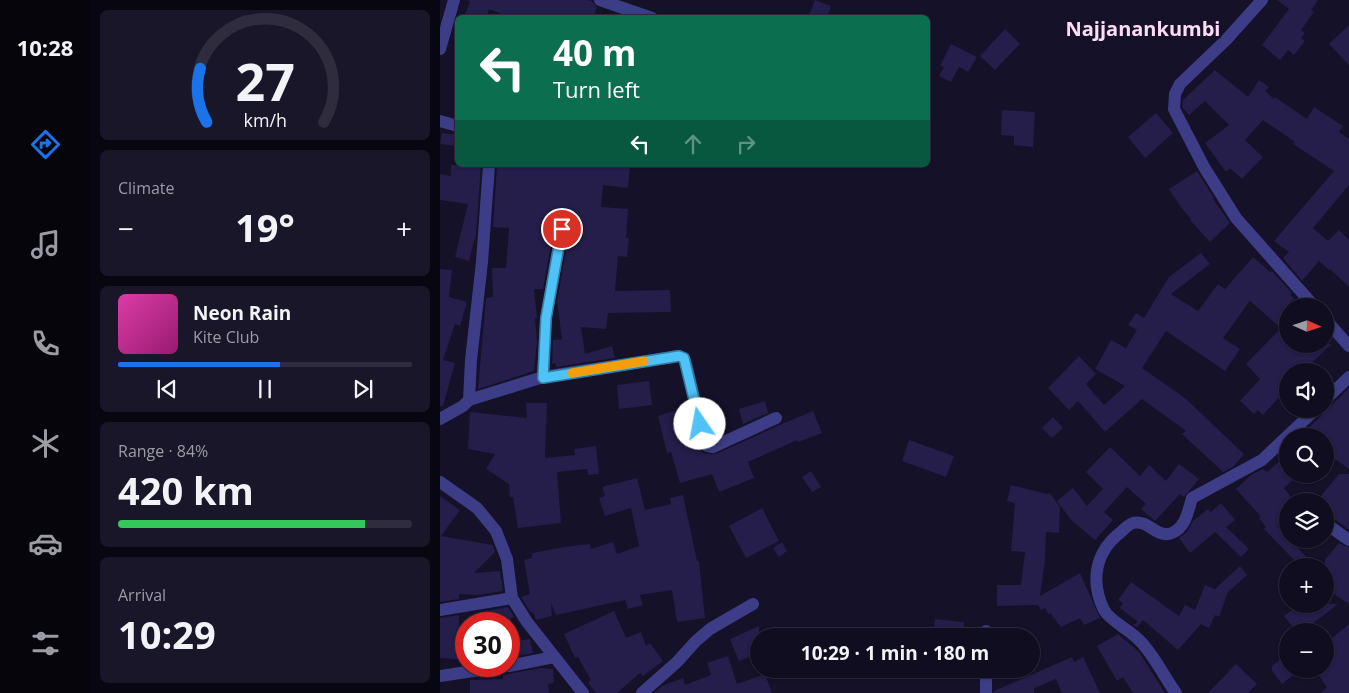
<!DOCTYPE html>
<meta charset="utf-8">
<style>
body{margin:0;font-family:"Open Sans",sans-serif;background:#181628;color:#f1f3f6;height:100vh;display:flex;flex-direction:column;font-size:19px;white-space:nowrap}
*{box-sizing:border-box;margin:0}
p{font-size:16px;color:#9b9ca4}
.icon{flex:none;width:28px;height:28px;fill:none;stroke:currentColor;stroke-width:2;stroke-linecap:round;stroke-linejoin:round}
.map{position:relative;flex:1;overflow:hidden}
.drawer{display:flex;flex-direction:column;gap:10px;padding:10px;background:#080711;width:350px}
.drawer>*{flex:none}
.guide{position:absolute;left:15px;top:15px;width:475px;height:152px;border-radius:8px;box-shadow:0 1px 4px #0004,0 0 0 1px #2f2d3d;background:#0b6e4f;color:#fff;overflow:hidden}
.needle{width:32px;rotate:93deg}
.tools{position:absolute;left:839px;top:298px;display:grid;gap:10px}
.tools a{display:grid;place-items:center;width:55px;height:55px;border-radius:50%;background:#0f0d1f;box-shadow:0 1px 4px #0004,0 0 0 1px #2f2d3d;font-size:25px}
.speed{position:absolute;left:15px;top:612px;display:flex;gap:10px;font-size:25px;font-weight:700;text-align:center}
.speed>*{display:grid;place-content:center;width:65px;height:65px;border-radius:50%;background:#0f0d1f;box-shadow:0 1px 4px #0004,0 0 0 1px #2f2d3d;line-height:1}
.speed .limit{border:8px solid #d22;background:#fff;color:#111}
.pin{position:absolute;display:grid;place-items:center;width:42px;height:42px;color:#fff;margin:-21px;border:2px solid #fff;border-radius:50%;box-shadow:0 1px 5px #0007}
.me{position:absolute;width:55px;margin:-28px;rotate:348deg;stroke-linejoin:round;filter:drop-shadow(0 0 4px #0008)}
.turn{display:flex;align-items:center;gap:18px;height:105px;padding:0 15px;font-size:22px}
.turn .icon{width:65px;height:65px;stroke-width:2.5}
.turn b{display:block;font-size:35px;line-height:42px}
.lanes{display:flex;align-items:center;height:48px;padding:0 15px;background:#0003;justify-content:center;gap:25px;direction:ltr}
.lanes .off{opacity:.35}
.big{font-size:38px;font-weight:700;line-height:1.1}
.drawer .tile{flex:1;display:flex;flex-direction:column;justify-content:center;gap:8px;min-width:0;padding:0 18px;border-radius:8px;background:#181628}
.drawer .dial{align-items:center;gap:0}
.dial svg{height:130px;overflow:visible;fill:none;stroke:#2f2d3d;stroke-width:7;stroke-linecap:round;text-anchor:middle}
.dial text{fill:#f1f3f6;stroke:none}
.song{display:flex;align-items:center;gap:15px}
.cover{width:60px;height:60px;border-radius:8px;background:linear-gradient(135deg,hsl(320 70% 55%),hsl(320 70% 35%))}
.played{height:5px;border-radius:2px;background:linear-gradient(90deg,#1a73e8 55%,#2f2d3d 55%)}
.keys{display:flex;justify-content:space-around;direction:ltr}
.heat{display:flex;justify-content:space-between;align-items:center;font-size:28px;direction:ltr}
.charge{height:8px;border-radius:4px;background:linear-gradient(90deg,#34c759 84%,#2f2d3d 0)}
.trip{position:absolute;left:310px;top:628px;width:290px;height:50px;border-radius:25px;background:#0f0d1f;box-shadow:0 1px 4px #0004,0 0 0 1px #2f2d3d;font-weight:700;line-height:50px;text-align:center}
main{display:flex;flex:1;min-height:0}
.menu{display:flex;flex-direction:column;width:90px;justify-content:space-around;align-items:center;background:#06050c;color:#9b9ca4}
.menu .icon{width:35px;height:35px}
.menu .on{color:#1a73e8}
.menu b{font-size:22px;color:#f1f3f6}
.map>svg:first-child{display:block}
</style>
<main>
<nav class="menu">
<b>10:28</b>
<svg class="icon on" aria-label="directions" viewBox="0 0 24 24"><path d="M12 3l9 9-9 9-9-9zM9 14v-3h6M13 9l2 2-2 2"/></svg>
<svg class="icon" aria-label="music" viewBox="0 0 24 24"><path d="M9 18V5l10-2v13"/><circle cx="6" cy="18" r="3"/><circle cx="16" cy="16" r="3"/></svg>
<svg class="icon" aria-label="phone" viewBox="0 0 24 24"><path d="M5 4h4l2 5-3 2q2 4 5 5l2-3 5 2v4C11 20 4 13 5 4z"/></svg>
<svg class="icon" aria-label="climate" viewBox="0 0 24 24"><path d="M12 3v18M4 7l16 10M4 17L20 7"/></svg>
<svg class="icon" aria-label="car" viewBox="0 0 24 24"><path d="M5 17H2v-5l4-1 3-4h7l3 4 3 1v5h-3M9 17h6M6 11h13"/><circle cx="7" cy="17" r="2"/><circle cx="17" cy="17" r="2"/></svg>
<svg class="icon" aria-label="filters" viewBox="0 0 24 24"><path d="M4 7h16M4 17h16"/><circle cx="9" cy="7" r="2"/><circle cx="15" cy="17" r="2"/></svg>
</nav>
<section class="drawer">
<div class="tile dial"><svg viewBox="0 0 100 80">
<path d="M14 69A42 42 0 1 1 86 69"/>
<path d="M14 69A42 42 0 0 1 10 36" stroke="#1a73e8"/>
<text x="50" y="56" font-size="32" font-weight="700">27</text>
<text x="50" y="72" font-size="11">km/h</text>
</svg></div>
<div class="tile"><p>Climate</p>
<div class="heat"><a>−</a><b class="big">19°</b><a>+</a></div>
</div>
<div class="tile">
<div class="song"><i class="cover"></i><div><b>Neon Rain</b><p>Kite Club</p></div></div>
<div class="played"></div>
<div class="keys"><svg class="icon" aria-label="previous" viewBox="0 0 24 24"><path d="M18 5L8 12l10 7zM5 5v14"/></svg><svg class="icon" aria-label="pause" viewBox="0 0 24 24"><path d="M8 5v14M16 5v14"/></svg><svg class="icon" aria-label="next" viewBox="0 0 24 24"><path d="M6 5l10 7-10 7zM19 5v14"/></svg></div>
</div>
<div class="tile"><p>Range · 84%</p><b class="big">420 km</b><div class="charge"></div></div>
<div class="tile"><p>Arrival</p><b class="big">10:29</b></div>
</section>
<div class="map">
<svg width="909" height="693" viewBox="0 0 909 693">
<rect width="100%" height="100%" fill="#141129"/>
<!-- building -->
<g fill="#251d4a">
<path d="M27,0H148L152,1L157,7L153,18H71L49,9L46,18H34L25,14L30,2Z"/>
<path d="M375,0L391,6L387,18H368Z"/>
<path d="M837,0H878L871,10L874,12L861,30L865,33L861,38L865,41L854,55L848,50L840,60L822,45L849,9Z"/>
<path d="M909,25V65L889,44Z"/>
<path d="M565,29L580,44L555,70L540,56Z"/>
<path d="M511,44L537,57L528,72L519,67L511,82L499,76L504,67L500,66Z"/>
<path d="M775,70L808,97L819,80L829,87L825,91L834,99L835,97L867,119L874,107L903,126L899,132L909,139V185L873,228L888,241L899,230L909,240V287L890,269L889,270L879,261L862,281L843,258L849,252L834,241L894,171L853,144L855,142L823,120L805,140L823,157L802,179L790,168L786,172L765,143L789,125L765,101L749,115L742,107L743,100Z"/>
<path d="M562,110L595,112L593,147L574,145V136L561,135Z"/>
<path d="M716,113L733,133L705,158L688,137Z"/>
<path d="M2,133L18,135L16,146L0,144Z"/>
<path d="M11,165H41L36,234L29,261L15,257L28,204L0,200V174L11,176Z"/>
<path d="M57,165H171L190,167L188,188L163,185L161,207L188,209L186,238H189L187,257L178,256L175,291L230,290L231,312L168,313L166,329L141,327L145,354L172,346L175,358L116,367L115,363L112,364L113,340L122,339L117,301L130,230L127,223L119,222L114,228L103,289H94L97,318H95L97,342L94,371L38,389L46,298L53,297L52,268H66L69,228L53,227Z"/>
<path d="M757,171L774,198L773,199L790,223L770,242L750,220L751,219L740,206L729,189Z"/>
<path d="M761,253L770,264L731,294L758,311L778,284L785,289L813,257L830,272L832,271L852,293L850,295L854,298L848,306V344H892L867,367L864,363L856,371H848V401L842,394L823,415L818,410L814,414L800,401L820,379L806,364L841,328L810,301L783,338L800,349L785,371L726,331L702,368L745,398L804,454L793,467L783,472L742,434L746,431L702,399L665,432L638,401L629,410L608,388L639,356L656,374L646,384L664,405L685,386L655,369L671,340L686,348L697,330L688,325L696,313L704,318L729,277Z"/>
<path d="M0,269L12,270L9,297L27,302L20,326L15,324L3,360L15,363L3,406H0Z"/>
<path d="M209,381L212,405L179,409L177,385Z"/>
<path d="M909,388V469L885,452V436H860L882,415L884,409L891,406Z"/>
<path d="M325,401L328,413L303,424L299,409Z"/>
<path d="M86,403H107L105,458L135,455L134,449L156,446L159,474L148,475L147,469L117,472L121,523L78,528L73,497H70L69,484L46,469L55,454L28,449L30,412L87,418Z"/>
<path d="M246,407L256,445L261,452L266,454H276L342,424L373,411L382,433L358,442L357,440L308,462L314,478L279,492L272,474L240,483L231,452L227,453L218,416Z"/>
<path d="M278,415L283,433L271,438L267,418Z"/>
<path d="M613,417L623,428L612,438L602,428Z"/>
<path d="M469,440L514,456L506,477L462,461Z"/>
<path d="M670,447L700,476L709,465L726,481L739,464L759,479L744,497L740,494L715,521L701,509L706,504L687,487L664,512L673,520L655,540L632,521L617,501L633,488L647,506L663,489L646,472Z"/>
<path d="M848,454V474H860L844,488L854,501H848V519L837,526L875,566H860L824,529L826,527L819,518L821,517L796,489L811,475L823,469L827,472Z"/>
<path d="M371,471L381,487L372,492L362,477Z"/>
<path d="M899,474H909V530L890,516L885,515V501H877Z"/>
<path d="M197,478L205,510L231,504L230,498L243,495L257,561H259L265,618L237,622L232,590L200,595L203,605L188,609L185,600L116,615L111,603L112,616L96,620L93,612L91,613L81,597L90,594L84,560L92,558V553L124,547L150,544L151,549L173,542L177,554L199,546L191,508L165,516L159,498L165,496L162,487Z"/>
<path d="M571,485L607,494L610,493L620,507L619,533L606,532L605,560L600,596L640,573L660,618L644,625L640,618L621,627L610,613L608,614L605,608L601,610L598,605L557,606V585H581L585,552L571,551L575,503L567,501Z"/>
<path d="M0,496L20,510L1,536L53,545L55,552L34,573L60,571L63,591L39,595L19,594V599L0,602Z"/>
<path d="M781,503L795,520L786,527L809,549L801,557L775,532L750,553L739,538L747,532L753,521L768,509L771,512Z"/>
<path d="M322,508L339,541L306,558L289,526Z"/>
<path d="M342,542L347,551L339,557L333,548Z"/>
<path d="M899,543L909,548V604L885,588L891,580L885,575V560Z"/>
<path d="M800,566L807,575L788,592L779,617L775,615L769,628L761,624L738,650L703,620L697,627L693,625L698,622L680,608L683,603L678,600L691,582L739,616L745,605L755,610L765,585L775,589Z"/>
<path d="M865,604H898L863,631H856L844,616L853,609L855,611Z"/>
<path d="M68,607L74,617L71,618V624H45V611Z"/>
<path d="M174,611L186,638L201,632L206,646L210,643L223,661L203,676L200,673L177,693H156L148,683L151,680L138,657L135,658L124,634Z"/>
<path d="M19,615V640L26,641V660L0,658V618Z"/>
<path d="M495,619L524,622L523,636H493Z"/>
<path d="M909,624V693H881L887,687L874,669H885V648L894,641L891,639Z"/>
<path d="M319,626V653L299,661L290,639Z"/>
<path d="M678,634L699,652L725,693H693L683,677L677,681L657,646Z"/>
<path d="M90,639L93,653L72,657L69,642Z"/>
<path d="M848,653V669H861L842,684L832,671V666Z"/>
<path d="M288,656L297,684L325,674L332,693H214L222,686L243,678L245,685L271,675L267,663Z"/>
<path d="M632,657L634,662L643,657L660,693H622L616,679L594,688V693H554V691Z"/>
<path d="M796,664L817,684L808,693H768Z"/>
<path d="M101,668L113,669L114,683L108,684L109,693H30V680L63,679V675Z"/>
</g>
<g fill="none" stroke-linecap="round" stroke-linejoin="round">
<!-- street -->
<g stroke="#3d3d87" stroke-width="12">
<path d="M160,0L212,18"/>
<path d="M822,0L786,40L740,84L735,94L734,109L764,167L796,218L874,306"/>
<path d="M0,49L14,0"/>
<path d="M0,121L18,126"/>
<path d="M885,319L909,346"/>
<path d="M103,377L239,356L244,358L247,367L264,443L267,446L273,447L336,418"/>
<path d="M29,400L103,377L106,318L122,229"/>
<path d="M885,400L909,377"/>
<path d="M0,419L23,406L29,400L31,360L42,262L49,165"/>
<path d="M0,482L37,508L56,531L67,559L72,598L87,622L143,693"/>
<path d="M885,523L909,540"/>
<path d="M0,610L72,598"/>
<path d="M546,631V636"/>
<path d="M69,666L114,657"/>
<path d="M546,669V693"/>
<path d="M0,676L66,666"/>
<path d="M202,693L237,662L256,641L270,629L313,604"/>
<path d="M736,693C724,677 713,653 699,640C690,630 670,621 664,610C650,581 655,552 681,532C684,529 689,524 693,523C709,519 716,539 732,533C746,527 748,511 752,498L822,460L876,409"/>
</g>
</g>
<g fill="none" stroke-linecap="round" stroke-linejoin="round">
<defs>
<path id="route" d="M122,229L106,318L103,378L239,356L244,358L260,424"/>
</defs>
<!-- route casing -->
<use href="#route" stroke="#337fa1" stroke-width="12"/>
<!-- route -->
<use href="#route" stroke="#4fc3f7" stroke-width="9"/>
<!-- slow -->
<path stroke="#f59e0b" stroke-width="9" d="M132,373L204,361"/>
</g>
<g text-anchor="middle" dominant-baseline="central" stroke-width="5" stroke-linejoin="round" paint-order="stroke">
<!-- district labels -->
<g font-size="20" font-weight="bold" fill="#fedcf3" stroke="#141129">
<text x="703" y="28">Najjanankumbi</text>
</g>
</g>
</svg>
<div class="tools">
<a><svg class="needle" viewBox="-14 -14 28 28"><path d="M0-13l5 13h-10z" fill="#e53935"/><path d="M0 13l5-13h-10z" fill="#9b9ca4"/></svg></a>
<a><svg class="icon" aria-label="sound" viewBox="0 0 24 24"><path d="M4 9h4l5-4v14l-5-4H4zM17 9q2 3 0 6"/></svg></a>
<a><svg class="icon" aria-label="search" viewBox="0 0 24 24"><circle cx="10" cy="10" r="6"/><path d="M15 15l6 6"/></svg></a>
<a><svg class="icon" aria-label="layers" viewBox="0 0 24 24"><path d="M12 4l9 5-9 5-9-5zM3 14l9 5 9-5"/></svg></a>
<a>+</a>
<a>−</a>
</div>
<div class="speed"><div class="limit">30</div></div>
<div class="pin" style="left:122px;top:229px;background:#d93025"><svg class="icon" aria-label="arrive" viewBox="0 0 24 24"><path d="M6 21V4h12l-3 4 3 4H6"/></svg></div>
<svg class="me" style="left:260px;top:424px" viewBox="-20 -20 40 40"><circle r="19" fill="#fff"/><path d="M0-13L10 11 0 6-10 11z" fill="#4fc3f7"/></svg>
<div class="trip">10:29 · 1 min · 180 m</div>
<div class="guide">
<div class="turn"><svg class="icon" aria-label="left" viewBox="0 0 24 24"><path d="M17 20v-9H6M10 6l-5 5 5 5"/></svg><div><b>40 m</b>Turn left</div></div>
<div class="lanes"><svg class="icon" aria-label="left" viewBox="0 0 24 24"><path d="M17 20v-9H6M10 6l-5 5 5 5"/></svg><svg class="icon off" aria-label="ahead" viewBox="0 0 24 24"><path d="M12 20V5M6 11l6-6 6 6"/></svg><svg class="icon off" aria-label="right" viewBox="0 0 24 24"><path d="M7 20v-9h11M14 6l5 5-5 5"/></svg></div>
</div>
</div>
</main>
